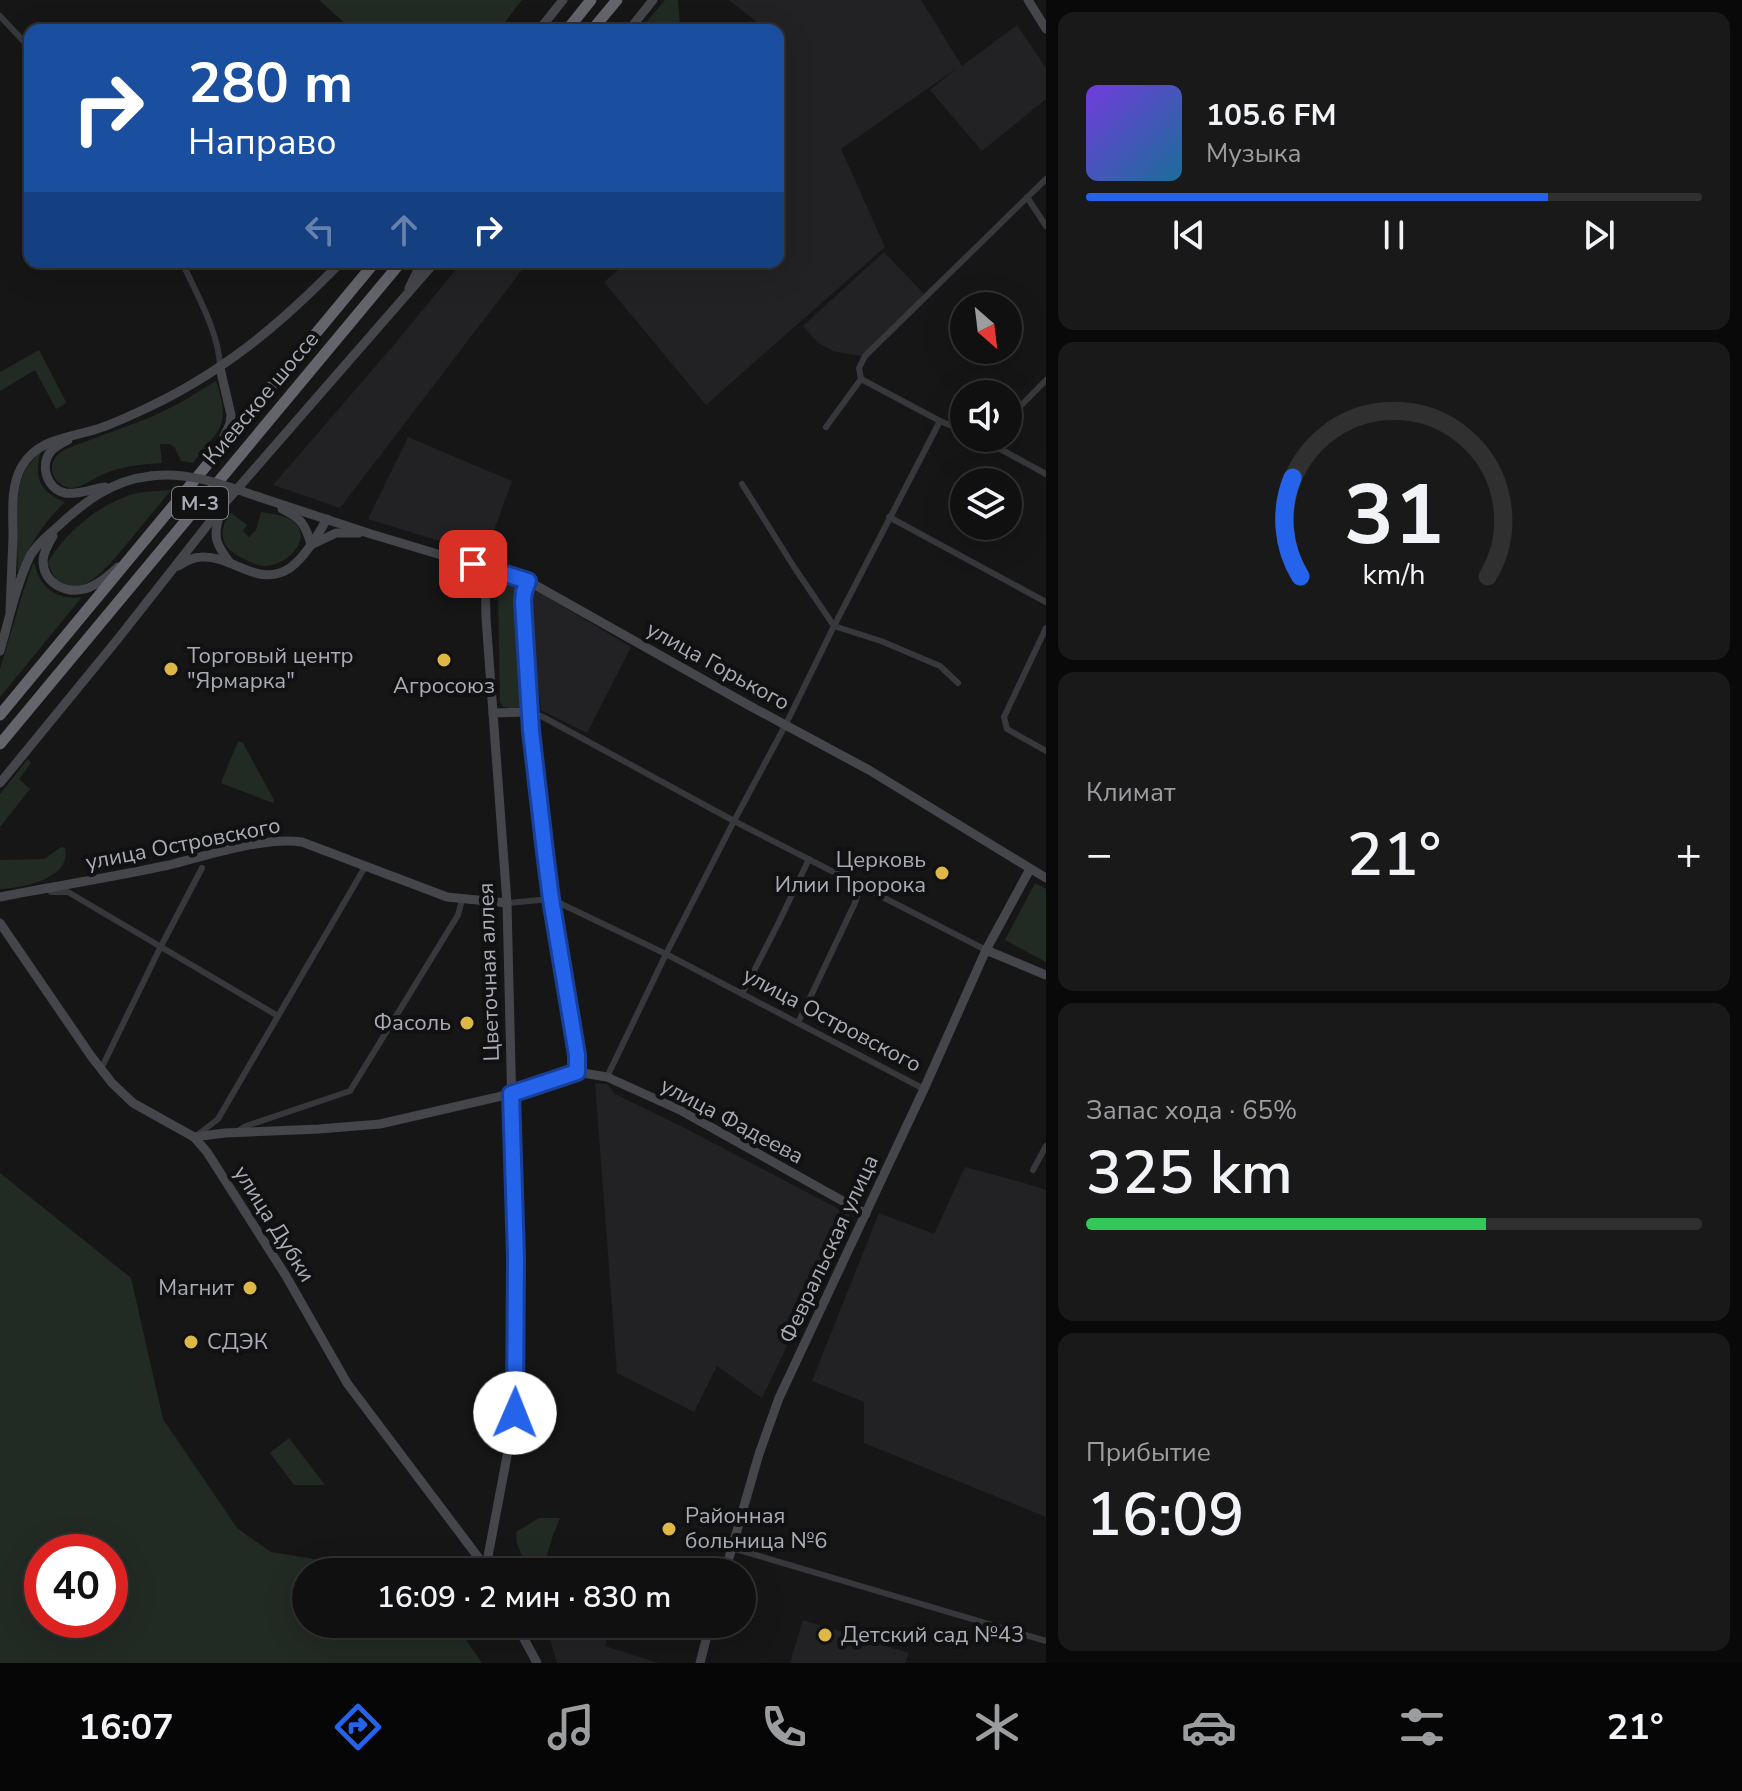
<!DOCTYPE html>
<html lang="ru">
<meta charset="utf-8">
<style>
body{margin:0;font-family:"Nunito Sans",sans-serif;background:#19191a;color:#f1f3f6;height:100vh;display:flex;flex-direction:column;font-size:30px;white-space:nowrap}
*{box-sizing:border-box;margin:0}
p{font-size:26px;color:#9c9d9f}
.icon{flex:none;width:44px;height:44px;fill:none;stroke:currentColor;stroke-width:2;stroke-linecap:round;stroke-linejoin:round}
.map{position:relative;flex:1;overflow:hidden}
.side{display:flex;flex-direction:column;gap:12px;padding:12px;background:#090909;width:696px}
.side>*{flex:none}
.banner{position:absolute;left:24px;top:24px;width:760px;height:244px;border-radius:16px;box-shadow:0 8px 32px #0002,0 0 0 2px #303031;background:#1a4fa0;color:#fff;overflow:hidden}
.needle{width:52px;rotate:152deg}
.buttons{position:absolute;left:950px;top:292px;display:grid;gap:16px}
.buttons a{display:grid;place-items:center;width:72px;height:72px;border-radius:50%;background:#101011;box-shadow:0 8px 32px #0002,0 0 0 2px #303031;font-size:40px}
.speed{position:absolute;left:24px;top:1534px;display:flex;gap:16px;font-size:40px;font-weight:700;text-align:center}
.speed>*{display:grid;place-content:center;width:104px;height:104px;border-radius:50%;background:#101011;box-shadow:0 8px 32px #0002,0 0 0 2px #303031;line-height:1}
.speed .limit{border:12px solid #d22;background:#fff;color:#111}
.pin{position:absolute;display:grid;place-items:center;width:68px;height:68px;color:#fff;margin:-34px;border-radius:16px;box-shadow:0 4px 12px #0006}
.me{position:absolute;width:88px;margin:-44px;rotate:1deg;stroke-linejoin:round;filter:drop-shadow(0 0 6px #0008)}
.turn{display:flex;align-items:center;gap:28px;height:168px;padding:0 32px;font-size:36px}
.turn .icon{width:104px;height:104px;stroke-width:2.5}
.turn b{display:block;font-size:56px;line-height:68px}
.lanes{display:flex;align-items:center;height:76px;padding:0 32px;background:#0003;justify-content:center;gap:40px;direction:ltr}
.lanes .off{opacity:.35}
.big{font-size:60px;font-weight:600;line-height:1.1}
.side .card{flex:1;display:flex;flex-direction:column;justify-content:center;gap:12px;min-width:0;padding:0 28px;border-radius:16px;background:#19191a}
.side .dial{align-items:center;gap:0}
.dial svg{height:208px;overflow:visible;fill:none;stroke:#303031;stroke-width:7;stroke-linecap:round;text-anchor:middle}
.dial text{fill:#f1f3f6;stroke:none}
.song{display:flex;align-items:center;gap:24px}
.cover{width:96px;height:96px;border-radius:12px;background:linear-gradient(135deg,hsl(260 70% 55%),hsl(200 70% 35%))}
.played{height:8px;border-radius:4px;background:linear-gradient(90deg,#2563eb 75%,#303031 75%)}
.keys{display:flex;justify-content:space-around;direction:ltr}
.heat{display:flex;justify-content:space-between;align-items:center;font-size:44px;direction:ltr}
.charge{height:12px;border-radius:6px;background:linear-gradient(90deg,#34c759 65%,#303031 0)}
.trip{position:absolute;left:292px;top:1558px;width:464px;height:80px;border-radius:40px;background:#101011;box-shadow:0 8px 32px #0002,0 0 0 2px #303031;font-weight:600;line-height:80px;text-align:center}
.tabs{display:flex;height:128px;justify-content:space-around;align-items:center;background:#060607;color:#9c9d9f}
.tabs .icon{width:56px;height:56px}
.tabs .current{color:#2563eb}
.tabs b{font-size:36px;color:#f1f3f6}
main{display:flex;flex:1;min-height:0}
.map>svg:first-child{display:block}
</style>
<main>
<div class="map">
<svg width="1046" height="1663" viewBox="0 0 1046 1663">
<rect width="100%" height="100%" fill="#161617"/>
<!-- built -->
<g fill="#222224">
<path d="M729,0H921L962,66L1017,25L1046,68V99L982,151L930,90L957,68L841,149L885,247L706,405L604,282L627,262H778V30H752L758,23Z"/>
<path d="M884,252L925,295L861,356L833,351L818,343L803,326Z"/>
<path d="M462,262H528L340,508L273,485L393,346Z"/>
<path d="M408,437L512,481L485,555L368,519Z"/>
<path d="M539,592L631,647L587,733L541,710L529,617L532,593Z"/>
<path d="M595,1083L607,1084L615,1094L685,1128L850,1215L762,1398L717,1366L694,1412L617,1373Z"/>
<path d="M965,1167L1021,1182L1046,1190V1517L864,1443V1402L812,1381L879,1213L934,1234Z"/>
<path d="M803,1620L909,1653L905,1663H790Z"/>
<path d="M545,1624L611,1625L605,1646L659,1663H557Z"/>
</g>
<!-- green -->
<g fill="#222a24" fill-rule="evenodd">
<path d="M319,0H522L499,30H352Z"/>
<path d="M665,0H678L680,26L676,30H640Z"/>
<path d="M39,350L66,402L62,406L56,409L35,370L0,391V372Z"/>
<path d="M216,381C231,427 221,427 193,463L181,461L175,448L170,444H160L162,463C143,464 124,466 106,473C95,477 84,487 72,488C61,488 52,478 52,468C52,458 59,453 66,449L151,417L178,404Z"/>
<path d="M41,451C33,477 40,492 65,502C43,523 29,545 18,573C18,547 12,494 25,471C29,464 36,457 41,451Z"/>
<path d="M171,490C158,506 144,523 131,539C111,562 71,619 48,564L49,560C69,530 98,505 133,494C145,491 159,491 171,490Z"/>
<path d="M261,512C272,514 288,515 296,524C311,540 288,562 272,565C262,568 251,563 242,558C237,555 231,552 227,547C219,536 223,522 231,513L247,525L243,531L249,537L256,530Z"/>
<path d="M34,561C39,587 56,601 82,597L0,697V669L23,592Z"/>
<path d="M508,582L513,583L517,587L525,699L522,706L512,708L503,707L500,702L498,587Z"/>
<path d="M238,741L243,743L274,800L273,803L221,783Z"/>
<path d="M28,759L31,763L19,779L30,789L0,827V794Z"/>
<path d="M61,847L65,848C72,879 22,888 0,889V860L44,859Z"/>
<path d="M1035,883L1046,889V962L1005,940Z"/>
<path d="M0,1173L131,1278L163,1419L237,1528L271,1552L392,1572H306V1624H455L482,1663H0ZM42,1552H110V1620H42Z"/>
<path d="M289,1438L325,1485H294L270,1453Z"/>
<path d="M539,1518H560L553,1535L542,1572H529L517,1544L516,1532Z"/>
</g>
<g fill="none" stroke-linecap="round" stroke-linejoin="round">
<!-- street -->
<g stroke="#37383c" stroke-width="6">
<path d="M0,16L30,48"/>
<path d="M1027,197L1046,226"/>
<path d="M182,262C196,293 220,334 220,368"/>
<path d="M861,379L940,421L964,431"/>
<path d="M1008,419L1046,380"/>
<path d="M826,427L861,379L859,368L865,356L1046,179"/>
<path d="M980,438L1046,474"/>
<path d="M742,484L794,567L834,626L881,641L940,666L958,683"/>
<path d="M889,517L1046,602"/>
<path d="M1046,628L1004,717L1007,729L1046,751"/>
<path d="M51,892H68L278,1016"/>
<path d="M507,903L551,899L666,954L924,1089"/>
<path d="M742,994L778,924L809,859"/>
<path d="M798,1023L854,905L861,886"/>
<path d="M101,1069L160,948L202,868"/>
<path d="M577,1072V1055L551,899L531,731V712L543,717L734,821L986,950"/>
<path d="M607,1077L666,954L734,821L786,724L834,626L940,421"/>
<path d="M238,1131L246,1126L350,1091L458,915L462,900"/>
<path d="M196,1136L218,1119L365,867"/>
<path d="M1033,1170L1046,1146"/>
<path d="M732,1548L1046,1641"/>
</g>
<!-- secondary -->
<g stroke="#45464c" stroke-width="9">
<path d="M1028,0L1046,29"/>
<path d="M539,30L563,0"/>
<path d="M629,30L653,0"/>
<path d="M409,288L422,262"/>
<path d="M220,368L231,415L230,424L220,445"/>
<path d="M68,440C62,443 56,446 51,451C39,465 47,489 65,493C78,495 92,489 105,487"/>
<path d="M259,497L371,534L528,581L750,706L869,770L1046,878"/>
<path d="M282,509C301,518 305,524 311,544"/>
<path d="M220,514C212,537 216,544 230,563"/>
<path d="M53,536C48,544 44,551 43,560C43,583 65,594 85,589C98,585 108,576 118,567"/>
<path d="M313,544L336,533H359"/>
<path d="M178,566C185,562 192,557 201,557C233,555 258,589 290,568C306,556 317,536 327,519"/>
<path d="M485,567L486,618L507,903L517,1317L515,1413L513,1432L507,1456L486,1567"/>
<path d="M10,611C11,586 12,562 13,537C13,514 10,486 22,466C39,438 69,438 97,429C110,425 123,419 136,413C219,376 279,326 341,262"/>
<path d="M0,651C9,619 16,586 30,556C36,545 46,537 55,529C83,503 111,480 151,476"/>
<path d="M493,713L531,712L523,601L524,592L528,581"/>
<path d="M0,783L117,640L224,504L435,262"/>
<path d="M0,897C56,886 113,877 169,865C206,856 266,836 302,842L447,897L507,903"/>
<path d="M0,923L91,1056L112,1083L133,1103L194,1137L207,1152L286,1276L347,1383L487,1569"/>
<path d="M986,950L1046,975"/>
<path d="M194,1137L225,1133L319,1129L380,1124L511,1094L577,1072L607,1077L682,1111L866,1214"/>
<path d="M725,1572L759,1454L779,1398L924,1089L986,950L1030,869"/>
<path d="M516,1624L537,1663"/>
<path d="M700,1663L710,1624"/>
</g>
<!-- highway -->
<g stroke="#64656c" stroke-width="11">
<path d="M567,30L591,0"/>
<path d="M592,30L617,0"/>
<path d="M0,715L375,262"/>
<path d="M0,744L401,262"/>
</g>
<!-- secondary-bridge -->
<path stroke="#45464c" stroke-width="9" d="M151,476C188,471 224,485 259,497"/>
</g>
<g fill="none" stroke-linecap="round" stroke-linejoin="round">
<defs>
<path id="route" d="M473,564L528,581L524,592L523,601L531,731L545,852L551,899L577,1055V1072L511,1094L516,1257L515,1413"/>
</defs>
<!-- route casing -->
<use href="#route" stroke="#184099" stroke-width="20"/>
<!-- route -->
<use href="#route" stroke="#2563eb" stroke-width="14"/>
</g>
<!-- markers -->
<g fill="#deb847" stroke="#111112" stroke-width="3">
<circle cx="444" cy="660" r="8"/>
<circle cx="171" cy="669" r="8"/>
<circle cx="942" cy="873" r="8"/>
<circle cx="467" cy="1023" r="8"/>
<circle cx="250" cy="1288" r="8"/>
<circle cx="191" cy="1342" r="8"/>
<circle cx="669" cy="1529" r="8"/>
<circle cx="825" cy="1635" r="8"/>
</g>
<g text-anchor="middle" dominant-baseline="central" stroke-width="8" stroke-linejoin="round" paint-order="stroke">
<!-- shield labels -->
<rect fill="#111112" stroke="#7b7e85" stroke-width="2" x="172" y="487" width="56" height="32" rx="6"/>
<g font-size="20" font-weight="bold" fill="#a9acb6">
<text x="200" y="503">М-3</text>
</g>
<!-- street labels -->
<g font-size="22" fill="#a9acb6" stroke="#111112">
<text transform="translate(261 398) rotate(-50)">Киевское шоссе</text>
<text transform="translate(718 666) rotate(29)">улица Горького</text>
<text transform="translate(183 844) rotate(-11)">улица Островского</text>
<text transform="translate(489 972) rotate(-92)">Цветочная аллея</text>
<text transform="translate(832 1020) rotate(28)">улица Островского</text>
<text transform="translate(732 1121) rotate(28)">улица Фадеева</text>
<text transform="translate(274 1224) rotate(58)">улица Дубки</text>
<text transform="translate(829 1249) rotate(-65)">Февральская улица</text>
</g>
<!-- poi labels -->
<g font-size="22" fill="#a9acb6" stroke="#111112" text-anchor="start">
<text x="187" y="656">Торговый центр<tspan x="187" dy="25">"Ярмарка"</tspan></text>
<text x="444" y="686" text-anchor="middle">Агросоюз</text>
<text x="926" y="860" text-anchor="end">Церковь<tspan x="926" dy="25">Илии Пророка</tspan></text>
<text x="451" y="1023" text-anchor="end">Фасоль</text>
<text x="234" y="1288" text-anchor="end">Магнит</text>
<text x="207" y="1342">СДЭК</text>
<text x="685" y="1516">Районная<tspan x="685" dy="25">больница №6</tspan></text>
<text x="841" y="1635">Детский сад №43</text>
</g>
</g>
</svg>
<div class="buttons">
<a><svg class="needle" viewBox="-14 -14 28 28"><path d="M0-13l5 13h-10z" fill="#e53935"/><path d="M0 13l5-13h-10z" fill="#9c9d9f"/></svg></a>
<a><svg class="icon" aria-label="sound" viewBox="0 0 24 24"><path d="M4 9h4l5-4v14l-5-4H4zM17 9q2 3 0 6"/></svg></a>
<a><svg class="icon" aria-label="layers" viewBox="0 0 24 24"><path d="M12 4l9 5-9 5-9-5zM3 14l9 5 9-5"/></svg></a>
</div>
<div class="speed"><div class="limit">40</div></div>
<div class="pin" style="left:473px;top:564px;background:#d93025"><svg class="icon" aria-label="arrive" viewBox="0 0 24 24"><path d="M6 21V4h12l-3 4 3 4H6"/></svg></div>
<svg class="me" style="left:515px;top:1413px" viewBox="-20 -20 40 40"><circle r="19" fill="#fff"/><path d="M0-13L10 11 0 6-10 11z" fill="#2563eb"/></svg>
<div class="trip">16:09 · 2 мин · 830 m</div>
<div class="banner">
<div class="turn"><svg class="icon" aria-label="right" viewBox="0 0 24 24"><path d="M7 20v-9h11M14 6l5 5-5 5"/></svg><div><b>280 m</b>Направо</div></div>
<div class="lanes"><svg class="icon off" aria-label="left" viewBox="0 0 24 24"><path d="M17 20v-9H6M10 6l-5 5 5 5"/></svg><svg class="icon off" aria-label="ahead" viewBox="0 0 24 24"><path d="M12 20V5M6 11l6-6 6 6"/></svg><svg class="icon" aria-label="right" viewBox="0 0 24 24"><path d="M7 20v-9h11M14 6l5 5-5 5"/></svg></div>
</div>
</div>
<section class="side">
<div class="card">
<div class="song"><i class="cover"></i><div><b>105.6 FM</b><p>Музыка</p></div></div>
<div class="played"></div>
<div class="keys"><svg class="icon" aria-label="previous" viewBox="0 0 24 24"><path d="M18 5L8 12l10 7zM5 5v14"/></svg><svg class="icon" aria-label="pause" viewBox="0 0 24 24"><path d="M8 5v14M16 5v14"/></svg><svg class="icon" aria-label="next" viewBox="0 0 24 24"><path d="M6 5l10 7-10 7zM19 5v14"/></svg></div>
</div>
<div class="card dial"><svg viewBox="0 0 100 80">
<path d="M14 69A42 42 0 1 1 86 69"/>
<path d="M14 69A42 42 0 0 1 11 31" stroke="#2563eb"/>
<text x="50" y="56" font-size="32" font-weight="700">31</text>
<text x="50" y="72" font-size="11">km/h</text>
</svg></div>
<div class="card"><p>Климат</p>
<div class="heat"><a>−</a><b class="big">21°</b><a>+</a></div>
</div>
<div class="card"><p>Запас хода · 65%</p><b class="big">325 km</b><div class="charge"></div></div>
<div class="card"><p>Прибытие</p><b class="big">16:09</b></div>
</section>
</main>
<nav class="tabs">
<b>16:07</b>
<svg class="icon current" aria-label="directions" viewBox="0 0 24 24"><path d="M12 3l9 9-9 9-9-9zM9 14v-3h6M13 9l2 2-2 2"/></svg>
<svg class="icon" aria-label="music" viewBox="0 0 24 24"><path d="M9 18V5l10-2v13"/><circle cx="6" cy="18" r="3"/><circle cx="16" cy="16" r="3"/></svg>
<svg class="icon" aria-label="phone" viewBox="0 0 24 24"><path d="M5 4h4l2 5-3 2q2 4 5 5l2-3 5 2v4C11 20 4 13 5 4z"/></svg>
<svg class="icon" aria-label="climate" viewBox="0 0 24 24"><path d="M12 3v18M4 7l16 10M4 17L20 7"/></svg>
<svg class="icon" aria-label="car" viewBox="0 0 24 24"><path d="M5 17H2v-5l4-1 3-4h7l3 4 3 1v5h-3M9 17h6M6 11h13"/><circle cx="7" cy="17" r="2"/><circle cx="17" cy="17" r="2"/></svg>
<svg class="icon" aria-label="filters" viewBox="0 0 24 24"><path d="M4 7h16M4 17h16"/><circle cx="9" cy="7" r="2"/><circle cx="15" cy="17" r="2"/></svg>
<b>21°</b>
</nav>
